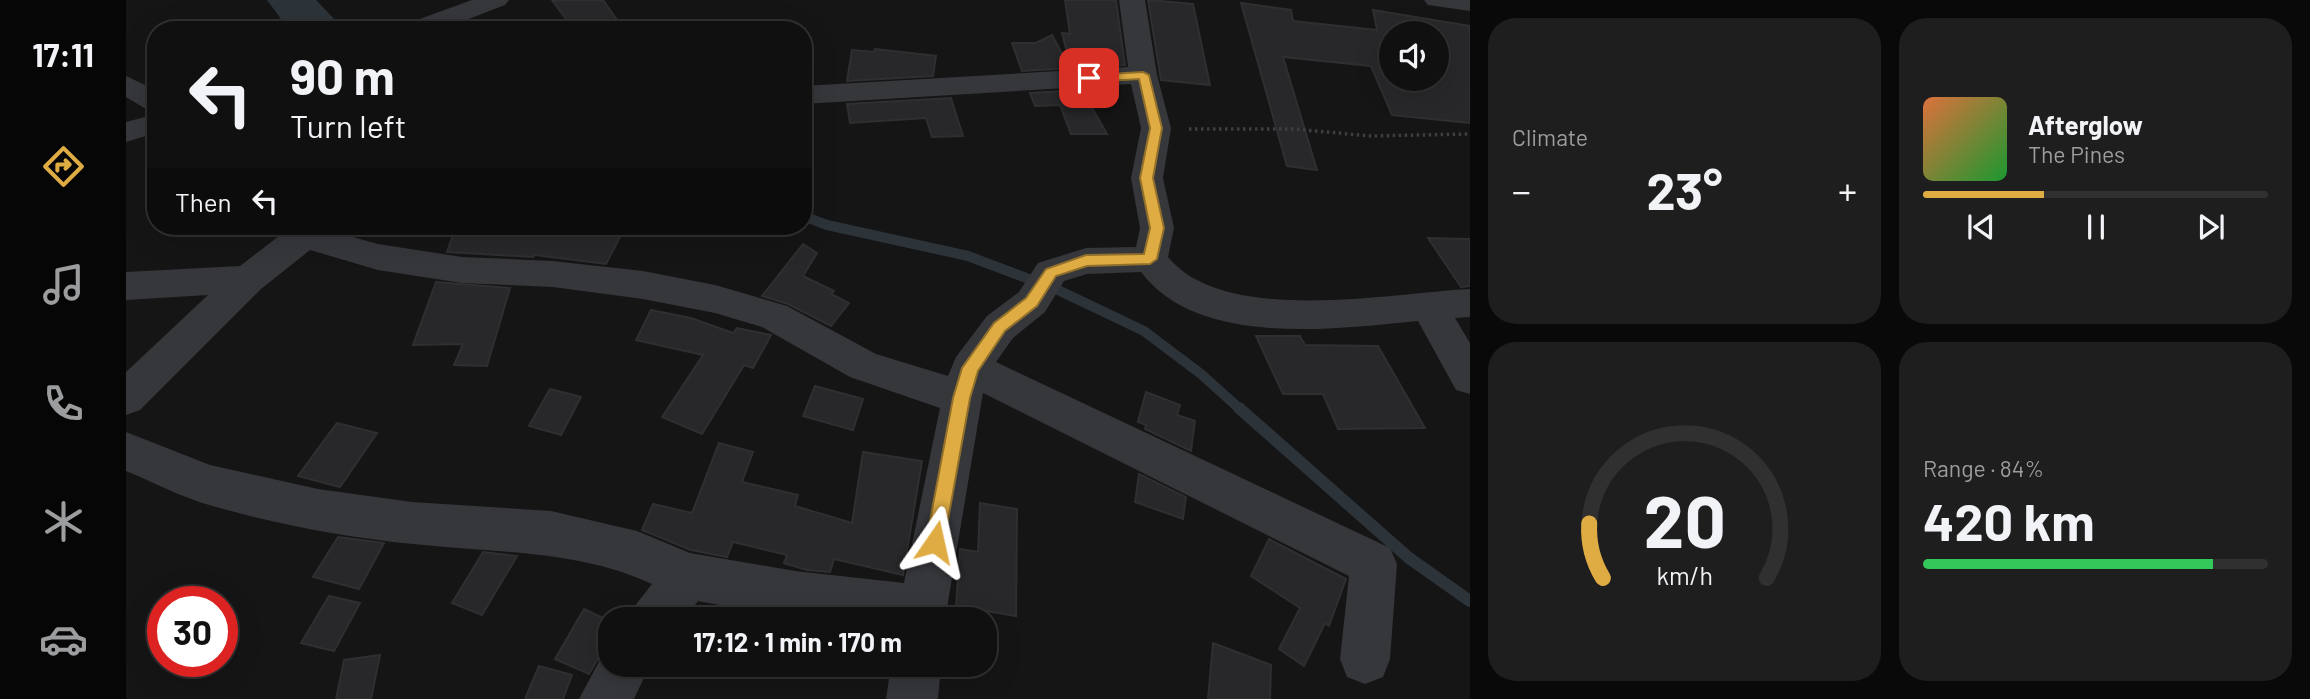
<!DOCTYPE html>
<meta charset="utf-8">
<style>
body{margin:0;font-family:Barlow,sans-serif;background:#1e1e1e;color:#f1f3f6;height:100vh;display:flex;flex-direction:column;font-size:26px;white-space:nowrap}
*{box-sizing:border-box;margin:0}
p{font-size:23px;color:#9c9d9f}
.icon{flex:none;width:38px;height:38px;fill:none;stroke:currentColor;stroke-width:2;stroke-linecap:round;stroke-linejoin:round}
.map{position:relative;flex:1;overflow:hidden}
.panel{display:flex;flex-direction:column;gap:18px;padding:18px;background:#090909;width:840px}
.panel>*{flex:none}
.guide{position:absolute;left:21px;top:21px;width:665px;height:214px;border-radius:28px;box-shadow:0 7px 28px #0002,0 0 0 2px #303030;background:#101010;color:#f1f3f6;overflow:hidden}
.fabs{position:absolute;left:1253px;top:21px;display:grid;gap:14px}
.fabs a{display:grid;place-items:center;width:70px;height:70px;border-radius:50%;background:#101010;box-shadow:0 7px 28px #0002,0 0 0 2px #303030;font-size:35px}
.speed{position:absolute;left:21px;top:586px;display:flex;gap:14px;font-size:35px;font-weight:700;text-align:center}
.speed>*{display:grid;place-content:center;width:91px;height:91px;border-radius:50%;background:#101010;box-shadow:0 7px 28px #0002,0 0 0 2px #303030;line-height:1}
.speed .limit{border:10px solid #d22;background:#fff;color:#111}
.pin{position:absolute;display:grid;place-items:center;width:60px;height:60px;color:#fff;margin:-30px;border-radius:14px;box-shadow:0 4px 10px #0006}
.me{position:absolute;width:77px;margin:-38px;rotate:11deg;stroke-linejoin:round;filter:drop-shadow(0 0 5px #0008)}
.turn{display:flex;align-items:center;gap:24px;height:147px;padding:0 28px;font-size:32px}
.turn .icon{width:91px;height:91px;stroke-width:2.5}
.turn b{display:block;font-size:49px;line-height:60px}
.then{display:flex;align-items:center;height:66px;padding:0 28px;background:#0003;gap:14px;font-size:26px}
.big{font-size:52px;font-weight:700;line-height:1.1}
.panel .card{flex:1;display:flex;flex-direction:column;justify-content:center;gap:10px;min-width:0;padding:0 24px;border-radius:28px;background:#1e1e1e}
.panel .dial{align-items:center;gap:0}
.dial svg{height:182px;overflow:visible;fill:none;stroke:#303030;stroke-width:7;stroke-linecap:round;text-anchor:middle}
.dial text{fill:#f1f3f6;stroke:none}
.song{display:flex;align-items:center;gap:21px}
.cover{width:84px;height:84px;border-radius:10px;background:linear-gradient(135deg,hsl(20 70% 55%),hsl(130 70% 35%))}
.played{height:7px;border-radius:4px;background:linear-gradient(90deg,#dfac44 35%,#303030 35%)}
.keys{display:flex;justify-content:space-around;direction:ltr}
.heat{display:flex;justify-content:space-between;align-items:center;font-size:38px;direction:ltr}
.charge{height:10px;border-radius:5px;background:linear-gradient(90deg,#34c759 84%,#303030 0)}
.panel .tiles{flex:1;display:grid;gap:18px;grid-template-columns:repeat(2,1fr)}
.trip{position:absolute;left:472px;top:607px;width:399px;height:70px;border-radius:28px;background:#101010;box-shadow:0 7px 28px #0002,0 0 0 2px #303030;font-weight:700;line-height:70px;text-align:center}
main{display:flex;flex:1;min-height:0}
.tab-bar{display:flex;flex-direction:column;width:126px;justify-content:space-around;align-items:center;background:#060606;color:#9c9d9f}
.tab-bar .icon{width:49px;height:49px}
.tab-bar .active{color:#dfac44}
.tab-bar b{font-size:32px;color:#f1f3f6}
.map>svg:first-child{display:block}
</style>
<main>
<nav class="tab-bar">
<b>17:11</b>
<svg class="icon active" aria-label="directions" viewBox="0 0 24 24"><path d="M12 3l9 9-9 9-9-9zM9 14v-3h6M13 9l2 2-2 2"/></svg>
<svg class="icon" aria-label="music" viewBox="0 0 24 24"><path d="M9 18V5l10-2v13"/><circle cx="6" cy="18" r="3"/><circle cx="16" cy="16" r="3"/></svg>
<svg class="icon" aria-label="phone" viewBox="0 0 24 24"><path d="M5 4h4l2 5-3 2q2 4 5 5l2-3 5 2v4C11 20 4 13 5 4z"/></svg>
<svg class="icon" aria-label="climate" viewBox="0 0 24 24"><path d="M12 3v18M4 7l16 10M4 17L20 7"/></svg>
<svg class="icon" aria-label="car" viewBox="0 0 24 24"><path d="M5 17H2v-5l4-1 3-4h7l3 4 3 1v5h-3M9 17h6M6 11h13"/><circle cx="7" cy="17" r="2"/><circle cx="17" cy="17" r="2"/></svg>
</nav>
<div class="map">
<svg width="1344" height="699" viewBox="0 0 1344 699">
<rect width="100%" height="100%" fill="#151516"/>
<!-- water -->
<path fill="#2c3339" d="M141,0H190L213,24L210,30H163Z"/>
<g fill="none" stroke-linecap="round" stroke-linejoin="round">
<!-- stream-far1 -->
<path stroke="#2c3339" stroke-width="10" d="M677,216L701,225L842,256L932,290L1018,331L1075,374L1115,410"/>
<!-- stream -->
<path stroke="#2c3339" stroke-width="12" d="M1113,408L1283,558L1344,601"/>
</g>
<!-- building -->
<g fill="#28282a" stroke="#2f2f32" stroke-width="2" fill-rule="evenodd">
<path d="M426,0H477L498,30H448Z"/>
<path d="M939,0H990L999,65L945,68L936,33L944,34Z"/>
<path d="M1022,0L1067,4L1084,85L1035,80Z"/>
<path d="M1115,3L1165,10L1167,21L1251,30L1247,10L1344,26V123L1266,115L1245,66L1157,57L1191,170L1161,166ZM1265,33H1311V79H1265Z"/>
<path d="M926,35L944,68L896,71L886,43H910Z"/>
<path d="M749,49L810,56L807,76L721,81L726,50L748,52Z"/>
<path d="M956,90L981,134H945L934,105L909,106L904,93Z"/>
<path d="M825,98L837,136L806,137L800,118L724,123L721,104Z"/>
<path d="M330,226H398L433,230L435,226H443L496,233L480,264L409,255L407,257L321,252Z"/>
<path d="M1302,238L1344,239V286L1335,287Z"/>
<path d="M677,244L691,253L677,276L708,291L705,294L723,303L705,326L662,304L636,296Z"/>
<path d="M310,282L384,288L361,366L328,365L337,344L287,345Z"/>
<path d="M525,310L565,318L607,333L611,328L645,335L627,368L618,365L576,434L536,417L577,355L510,340Z"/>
<path d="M1130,336H1174L1179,345L1252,346L1299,428L1212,429L1197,394H1157Z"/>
<path d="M689,386L737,399L727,430L677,416Z"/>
<path d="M424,389L455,397L435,435L403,426Z"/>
<path d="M1020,392L1054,405L1051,415L1069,421L1065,451L1019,429L1020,425L1012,422Z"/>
<path d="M211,423L251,433L214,487L172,476Z"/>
<path d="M593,443L627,452L616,482L672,495L669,506L726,523L737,452L796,461L777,575L708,559L704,572L681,570L658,563L661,555L607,542L601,557L565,550L516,530L527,504L566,513Z"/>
<path d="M1013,474L1060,497L1057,519L1009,502Z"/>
<path d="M854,503L891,509L890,616L830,606L834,549L852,552Z"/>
<path d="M212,537L258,543L233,589L187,577Z"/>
<path d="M1143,539L1220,579L1203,626L1199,623L1178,666L1153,649L1174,608L1125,576Z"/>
<path d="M357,552L391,556L356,615L326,603Z"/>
<path d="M203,596L234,603L208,651L175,643Z"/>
<path d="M458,609L485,622V636L463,674L429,659Z"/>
<path d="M1087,643L1145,665L1144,699H1082Z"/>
<path d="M254,655L245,699H210L218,660Z"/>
<path d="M413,666L446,675L437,699H399Z"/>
</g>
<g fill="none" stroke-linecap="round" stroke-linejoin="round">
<!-- path -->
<path stroke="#3c3e42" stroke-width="3.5" stroke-dasharray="2.5 3.5" stroke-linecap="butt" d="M1063,129H1167L1245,136L1344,134"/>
<!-- minor -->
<g fill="#36373b" fill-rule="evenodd">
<path d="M346,0H383L379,5L314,30H276L280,24Z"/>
<path d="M993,0H1019L1031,75L1045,128L1037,178L1048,228L1042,257C1098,326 1264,293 1344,289V317L1329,318L1344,343V394L1330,390L1292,321C1209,329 1072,348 1015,272L961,274L938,281L919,312L887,338L870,362L1264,548L1271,564L1264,659L1257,677L1239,684L1221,677L1214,659L1223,576L857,393L819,620H674L572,601L558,620H504L511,603L526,584C451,549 367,553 287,544C218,537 149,524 83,505C55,497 27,482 0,471V432L84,465L192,489L286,502L425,511L511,531L564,553L669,571L778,583L814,408L724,377L636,327L589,313L517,299L427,287L336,283L252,270L184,250L135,289L14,410L0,415V372L82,295L0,300V272L114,266L166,226H200L198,229L252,244L336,257L427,261L517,271L589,285L661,306L750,354L822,376L830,357L861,316L893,292L912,263L960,248L1010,247L1014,228L1005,178L1015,128L1005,84L677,104V86L1002,67Z"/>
<path d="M1298,0H1344V11L1302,5Z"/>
<path d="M0,76L30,90V112L20,109L0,97Z"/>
<path d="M30,114V133L0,142V122Z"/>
<path d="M485,646V665H524L508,699H453L481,647Z"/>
<path d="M765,665H815L812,699H760Z"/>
</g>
</g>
<!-- route -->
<path fill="#dfac44" stroke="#91702c" stroke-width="2" d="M1017,72L1023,75L1036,128L1027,178L1038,228L1031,259L1024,264L961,266L930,276L911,306L879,331L852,371L844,398L818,542L816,548L809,551L802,548L800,542L827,398L836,368L868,323L900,298L920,269L960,255L1018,254L1024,228L1014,178L1024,128L1013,79L963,82L957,78L963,75Z"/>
</svg>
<div class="fabs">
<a><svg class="icon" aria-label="sound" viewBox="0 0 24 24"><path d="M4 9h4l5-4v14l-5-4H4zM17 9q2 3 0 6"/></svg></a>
</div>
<div class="speed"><div class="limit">30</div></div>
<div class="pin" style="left:963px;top:78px;background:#d93025"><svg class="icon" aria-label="arrive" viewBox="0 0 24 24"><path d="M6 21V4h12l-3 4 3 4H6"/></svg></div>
<svg class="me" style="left:809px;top:542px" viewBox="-20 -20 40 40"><path d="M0-17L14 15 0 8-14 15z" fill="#dfac44" stroke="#fff" stroke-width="4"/></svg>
<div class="trip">17:12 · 1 min · 170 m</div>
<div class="guide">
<div class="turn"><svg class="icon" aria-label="left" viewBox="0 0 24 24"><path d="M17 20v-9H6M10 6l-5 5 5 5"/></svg><div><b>90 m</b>Turn left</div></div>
<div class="then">Then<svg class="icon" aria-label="left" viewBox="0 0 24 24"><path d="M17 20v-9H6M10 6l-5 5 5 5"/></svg></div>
</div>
</div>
<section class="panel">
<div class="tiles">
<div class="card"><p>Climate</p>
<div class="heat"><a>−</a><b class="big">23°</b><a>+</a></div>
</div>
<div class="card">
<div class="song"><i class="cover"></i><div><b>Afterglow</b><p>The Pines</p></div></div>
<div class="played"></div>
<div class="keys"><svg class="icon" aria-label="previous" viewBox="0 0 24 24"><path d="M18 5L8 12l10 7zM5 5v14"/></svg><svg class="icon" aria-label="pause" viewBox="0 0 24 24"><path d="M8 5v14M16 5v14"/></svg><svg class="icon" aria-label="next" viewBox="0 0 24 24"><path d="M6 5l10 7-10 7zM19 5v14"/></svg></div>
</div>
<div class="card dial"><svg viewBox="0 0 100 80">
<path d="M14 69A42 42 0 1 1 86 69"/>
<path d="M14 69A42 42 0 0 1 8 45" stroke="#dfac44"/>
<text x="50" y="56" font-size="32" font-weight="700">20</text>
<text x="50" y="72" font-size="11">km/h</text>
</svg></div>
<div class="card"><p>Range · 84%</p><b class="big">420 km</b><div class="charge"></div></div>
</div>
</section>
</main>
